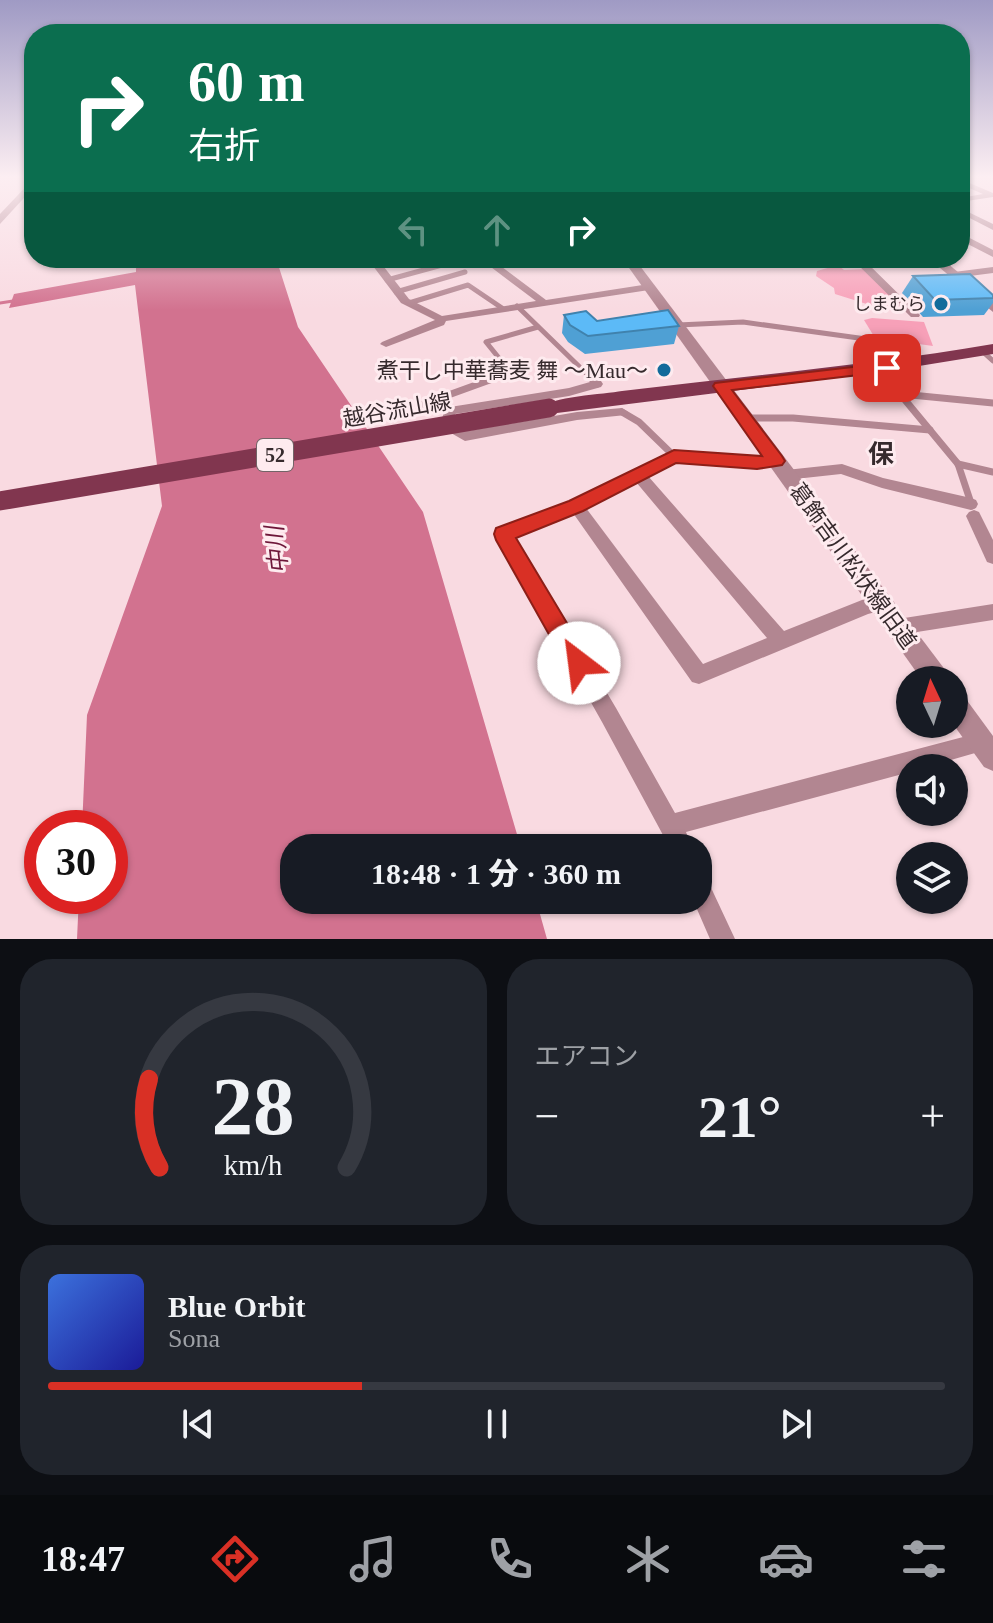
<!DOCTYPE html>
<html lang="ja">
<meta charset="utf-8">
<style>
body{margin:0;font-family:"Times New Roman","Noto Sans JP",serif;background:#20242c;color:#f1f3f6;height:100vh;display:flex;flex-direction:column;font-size:30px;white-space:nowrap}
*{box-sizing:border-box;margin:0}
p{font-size:26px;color:#9ea1a6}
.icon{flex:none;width:44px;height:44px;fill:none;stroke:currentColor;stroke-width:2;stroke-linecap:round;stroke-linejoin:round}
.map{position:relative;height:939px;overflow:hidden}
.panel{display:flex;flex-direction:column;gap:20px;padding:20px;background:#0d0f14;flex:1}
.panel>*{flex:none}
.top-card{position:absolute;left:24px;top:24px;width:946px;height:244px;border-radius:32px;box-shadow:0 2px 6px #0004;background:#0b6e4f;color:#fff;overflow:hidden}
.needle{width:52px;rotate:356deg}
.fabs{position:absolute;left:896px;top:666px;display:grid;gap:16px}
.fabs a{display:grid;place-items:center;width:72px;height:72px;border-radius:50%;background:#171b24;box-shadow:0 2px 6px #0004;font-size:40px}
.speed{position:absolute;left:24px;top:810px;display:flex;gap:16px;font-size:40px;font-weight:700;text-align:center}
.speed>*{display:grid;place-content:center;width:104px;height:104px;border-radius:50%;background:#171b24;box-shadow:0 2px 6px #0004;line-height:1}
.speed .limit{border:12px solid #d22;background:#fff;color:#111}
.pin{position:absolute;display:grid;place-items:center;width:68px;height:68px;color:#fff;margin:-34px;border-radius:16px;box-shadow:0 4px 12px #0006}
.me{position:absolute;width:88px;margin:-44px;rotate:330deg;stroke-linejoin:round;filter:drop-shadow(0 0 6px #0008)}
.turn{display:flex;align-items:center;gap:28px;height:168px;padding:0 32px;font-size:36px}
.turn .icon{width:104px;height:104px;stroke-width:2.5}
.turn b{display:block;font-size:56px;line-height:68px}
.lanes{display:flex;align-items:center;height:76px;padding:0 32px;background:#0003;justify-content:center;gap:40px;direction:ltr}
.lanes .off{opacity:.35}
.big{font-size:60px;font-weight:800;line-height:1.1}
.panel .card{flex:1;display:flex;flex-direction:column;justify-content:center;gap:12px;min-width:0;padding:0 28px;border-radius:32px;background:#20242c}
.panel .dial{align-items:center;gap:0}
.dial svg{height:208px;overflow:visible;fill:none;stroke:#363941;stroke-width:7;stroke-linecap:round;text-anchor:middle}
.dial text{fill:#f1f3f6;stroke:none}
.song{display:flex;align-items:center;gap:24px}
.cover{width:96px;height:96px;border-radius:12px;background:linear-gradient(135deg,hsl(220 70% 55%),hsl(240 70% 35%))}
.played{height:8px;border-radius:4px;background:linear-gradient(90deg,#d93025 35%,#363941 35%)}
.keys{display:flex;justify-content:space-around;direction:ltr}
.heat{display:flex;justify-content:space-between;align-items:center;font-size:44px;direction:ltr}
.panel .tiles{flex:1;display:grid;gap:20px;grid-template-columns:1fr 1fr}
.card:last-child{grid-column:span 2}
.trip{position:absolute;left:280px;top:834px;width:432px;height:80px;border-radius:32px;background:#171b24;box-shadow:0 2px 6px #0004;font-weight:800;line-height:80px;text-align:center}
.menu{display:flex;height:128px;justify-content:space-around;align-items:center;background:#090b0e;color:#9ea1a6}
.menu .icon{width:56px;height:56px}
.menu .current{color:#d93025}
.menu b{font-size:36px;color:#f1f3f6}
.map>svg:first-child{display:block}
</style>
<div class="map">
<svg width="993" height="939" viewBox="0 0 993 939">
<rect width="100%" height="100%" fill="#f9dae1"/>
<!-- green -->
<g fill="#f7a0b8">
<path d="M838,265L844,270L867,269L903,307L873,306L835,294L834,288L816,276L817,271Z"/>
<path d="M872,318L924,322L933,346L875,338L864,320Z"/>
</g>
<!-- water -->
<path fill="#d2728f" d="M136,258H276L298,327L423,512L521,848H294V900H536L547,939H77L79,896H110V828H82L87,715L162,506L135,285L9,308L14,294L136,272Z"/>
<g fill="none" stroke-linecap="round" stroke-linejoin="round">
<!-- stream -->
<path stroke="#d2728f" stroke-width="3" d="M0,303L13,301"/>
<!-- service-far2 -->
<path stroke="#b28691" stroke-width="4" d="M434,267L450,263"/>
<!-- service-far1 -->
<g stroke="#b28691" stroke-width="5">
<path d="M387,280L442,265"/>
<path d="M396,292L465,272"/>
<path d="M409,303L468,285L502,308"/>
<path d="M517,306L592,379"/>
<path d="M678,325L743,322L866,339L885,366"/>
<path d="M982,351L993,361"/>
<path d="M879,369L888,379"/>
<path d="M493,379L511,373L486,342L538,327"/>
</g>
<!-- service -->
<g stroke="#b28691" stroke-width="7">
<path d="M590,377L597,384"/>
<path d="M886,377L958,464L972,506"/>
<path d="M901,394L993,403"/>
<path d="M418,406L498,377"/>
<path d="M622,412L639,422L674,456"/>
<path d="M747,418H793L930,430"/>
<path d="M958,464L993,472"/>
</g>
<!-- minor -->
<g fill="#b28691" fill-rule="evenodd">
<path d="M960,179L993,193V197L960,202V198L983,194L960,184Z"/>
<path d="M960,208L993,224V230L960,213Z"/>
<path d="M960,233L993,250V257L960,240Z"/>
<path d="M367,258H377L409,299L442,316L536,301L479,258H490L546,300L649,284L654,287L649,290L446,321L444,325L386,347L380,344L382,342L435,320L401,303Z"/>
<path d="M782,258H862L920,315L919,317H911L854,261C832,263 802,268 782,258Z"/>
<path d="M993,267V273L954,278L949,275L954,272Z"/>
<path d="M597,380L601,381L603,384L601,387L569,396L455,414L454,418L461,427L467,431L577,412L622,408L628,412L626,415L577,420L465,441L451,433L442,418L446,408L450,407L569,388Z"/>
<path d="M674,451L757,458L781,457L783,461L781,465L757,468L676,461L648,476L784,631L867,598L881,596L887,599L890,604L887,609L868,614L699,684L692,682L573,513L514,537L616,708L675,813L982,732L989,735L992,742L989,749L923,768H910V772L686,832L692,848H670L602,722L496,534L499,529L571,502ZM636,482L767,638L703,664L586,508Z"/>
<path d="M842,464L883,478L971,498L976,500L978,504L976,508L971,510L882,488L841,474L786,480L781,479L779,475L781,471L786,470Z"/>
<path d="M974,510L979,512L993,540V564L987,562L966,516L969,512Z"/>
<path d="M993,604V620L898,635L892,633L889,627L892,621L898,619Z"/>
<path d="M698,873L706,877L735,939H710L693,900H698Z"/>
</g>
<!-- tertiary -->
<g fill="#b28691" fill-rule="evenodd">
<path d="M34,178V187L0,224V214Z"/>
<path d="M622,258H634L946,671L949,680H922Z"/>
<path d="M928,258H941L993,301V312Z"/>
<path d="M954,692L963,695L993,736V771L984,767L953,724Z"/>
</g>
<!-- primary -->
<path fill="#81364f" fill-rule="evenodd" d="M993,344V354L882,372L549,414L540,408C549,397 605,394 622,391C746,376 870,365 993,344Z"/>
<!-- primary-bridge -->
<path stroke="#81364f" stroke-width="19" d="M0,501L549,408"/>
</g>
<!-- wall -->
<g fill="#4fa0d4">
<path d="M913,276L993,295V303L984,315L923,317L902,293Z"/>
<path d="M564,315L597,321L679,326L674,344L585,354L568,342L562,333Z"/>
</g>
<!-- building -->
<g fill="#5cbaf7" stroke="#4082ad" stroke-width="2">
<path d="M970,274L993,295V298L935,300L913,276Z"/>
<path d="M668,310L679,326L588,336L570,325L564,315L586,311L597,321Z"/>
</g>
<!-- sky -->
<linearGradient id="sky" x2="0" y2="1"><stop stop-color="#9f9ac4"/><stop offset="0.57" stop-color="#fceef2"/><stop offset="1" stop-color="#fceef2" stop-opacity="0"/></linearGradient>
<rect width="993" height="310" fill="url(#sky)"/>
<!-- route -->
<path fill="#d93025" stroke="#8d1f18" stroke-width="2" d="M887,363L892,364V371L732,390L782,456L785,461L782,465L757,469L676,463L583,511L516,538L591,663L587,672L579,675L570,672L496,540L494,534L496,528L569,501L674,450L762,456L713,386L715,383Z"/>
<!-- markers -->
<g fill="#126b9b" stroke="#feebef" stroke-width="3">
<circle cx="941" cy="304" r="8"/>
<circle cx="664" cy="370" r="8"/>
</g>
<g text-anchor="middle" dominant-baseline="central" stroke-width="6" stroke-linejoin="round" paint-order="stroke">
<!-- far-poi labels -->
<g font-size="18" fill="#362a2d" stroke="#feebef" text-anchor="end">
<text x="925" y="304">しまむら</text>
</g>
<!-- shield labels -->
<rect fill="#feebef" stroke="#726467" stroke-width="2" x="257" y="439" width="36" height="32" rx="6"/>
<g font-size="20" font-weight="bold" fill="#362a2d">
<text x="275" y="455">52</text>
</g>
<!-- poi labels -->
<g font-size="22" fill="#362a2d" stroke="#feebef" text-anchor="end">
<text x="648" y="370">煮干し中華蕎麦 舞 〜Mau〜</text>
</g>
<!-- street labels -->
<g font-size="22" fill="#362a2d" stroke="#feebef">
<text transform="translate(397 410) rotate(-10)">越谷流山線</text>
<text transform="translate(853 566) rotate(54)">葛飾吉川松伏線旧道</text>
</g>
<!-- water labels -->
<g font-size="24" font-style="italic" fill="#6e1639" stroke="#feebef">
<text transform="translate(277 550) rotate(-97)">中川</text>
</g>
<!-- quarter labels -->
<g font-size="26" font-weight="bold" fill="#362a2d" stroke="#feebef">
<text x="881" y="454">保</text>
</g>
</g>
</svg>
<div class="fabs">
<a><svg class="needle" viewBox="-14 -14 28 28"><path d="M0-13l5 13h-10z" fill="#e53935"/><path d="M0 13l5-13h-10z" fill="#9ea1a6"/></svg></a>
<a><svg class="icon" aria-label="sound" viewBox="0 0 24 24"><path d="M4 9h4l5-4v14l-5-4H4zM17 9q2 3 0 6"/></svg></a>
<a><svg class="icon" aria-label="layers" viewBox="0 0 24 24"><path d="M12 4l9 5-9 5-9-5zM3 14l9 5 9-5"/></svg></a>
</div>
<div class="speed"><div class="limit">30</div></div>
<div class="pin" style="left:887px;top:368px;background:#d93025"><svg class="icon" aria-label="arrive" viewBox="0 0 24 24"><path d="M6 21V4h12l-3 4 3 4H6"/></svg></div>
<svg class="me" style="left:579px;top:663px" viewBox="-20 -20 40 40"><circle r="19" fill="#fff"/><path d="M0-13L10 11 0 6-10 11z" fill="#d93025"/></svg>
<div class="trip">18:48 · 1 分 · 360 m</div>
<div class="top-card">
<div class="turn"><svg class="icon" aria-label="right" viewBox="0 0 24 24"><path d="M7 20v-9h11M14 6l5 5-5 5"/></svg><div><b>60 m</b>右折</div></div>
<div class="lanes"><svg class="icon off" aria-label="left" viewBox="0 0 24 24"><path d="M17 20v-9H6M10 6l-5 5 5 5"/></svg><svg class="icon off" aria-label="ahead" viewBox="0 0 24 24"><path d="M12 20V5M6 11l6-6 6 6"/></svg><svg class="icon" aria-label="right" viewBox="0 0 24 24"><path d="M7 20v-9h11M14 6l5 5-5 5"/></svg></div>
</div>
</div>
<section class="panel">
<div class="tiles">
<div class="card dial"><svg viewBox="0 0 100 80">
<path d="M14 69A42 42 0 1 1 86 69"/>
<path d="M14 69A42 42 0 0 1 10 35" stroke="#d93025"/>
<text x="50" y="56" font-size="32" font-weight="700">28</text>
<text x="50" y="72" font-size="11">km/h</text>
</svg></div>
<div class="card"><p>エアコン</p>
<div class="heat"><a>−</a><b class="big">21°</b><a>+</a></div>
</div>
<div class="card">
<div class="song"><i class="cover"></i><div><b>Blue Orbit</b><p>Sona</p></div></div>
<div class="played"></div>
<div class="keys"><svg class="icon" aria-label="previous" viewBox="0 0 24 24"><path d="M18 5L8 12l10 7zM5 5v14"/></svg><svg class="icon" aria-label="pause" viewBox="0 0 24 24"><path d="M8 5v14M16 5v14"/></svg><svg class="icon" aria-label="next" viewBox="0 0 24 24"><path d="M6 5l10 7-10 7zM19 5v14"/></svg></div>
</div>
</div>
</section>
<nav class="menu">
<b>18:47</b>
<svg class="icon current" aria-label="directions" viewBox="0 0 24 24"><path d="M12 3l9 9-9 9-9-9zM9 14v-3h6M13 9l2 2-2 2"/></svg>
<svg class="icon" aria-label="music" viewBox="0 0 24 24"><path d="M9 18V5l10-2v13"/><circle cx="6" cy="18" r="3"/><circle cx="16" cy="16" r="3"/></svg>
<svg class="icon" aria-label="phone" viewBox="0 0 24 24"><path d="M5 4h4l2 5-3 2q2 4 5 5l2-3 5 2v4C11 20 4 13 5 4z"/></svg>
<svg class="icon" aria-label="climate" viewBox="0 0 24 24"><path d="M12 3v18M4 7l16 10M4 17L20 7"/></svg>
<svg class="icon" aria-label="car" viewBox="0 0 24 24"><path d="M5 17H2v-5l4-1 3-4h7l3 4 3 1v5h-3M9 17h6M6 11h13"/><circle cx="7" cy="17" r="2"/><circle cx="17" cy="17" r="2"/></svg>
<svg class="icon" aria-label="filters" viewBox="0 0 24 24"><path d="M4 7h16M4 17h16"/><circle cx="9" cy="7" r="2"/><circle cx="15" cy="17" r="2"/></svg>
</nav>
